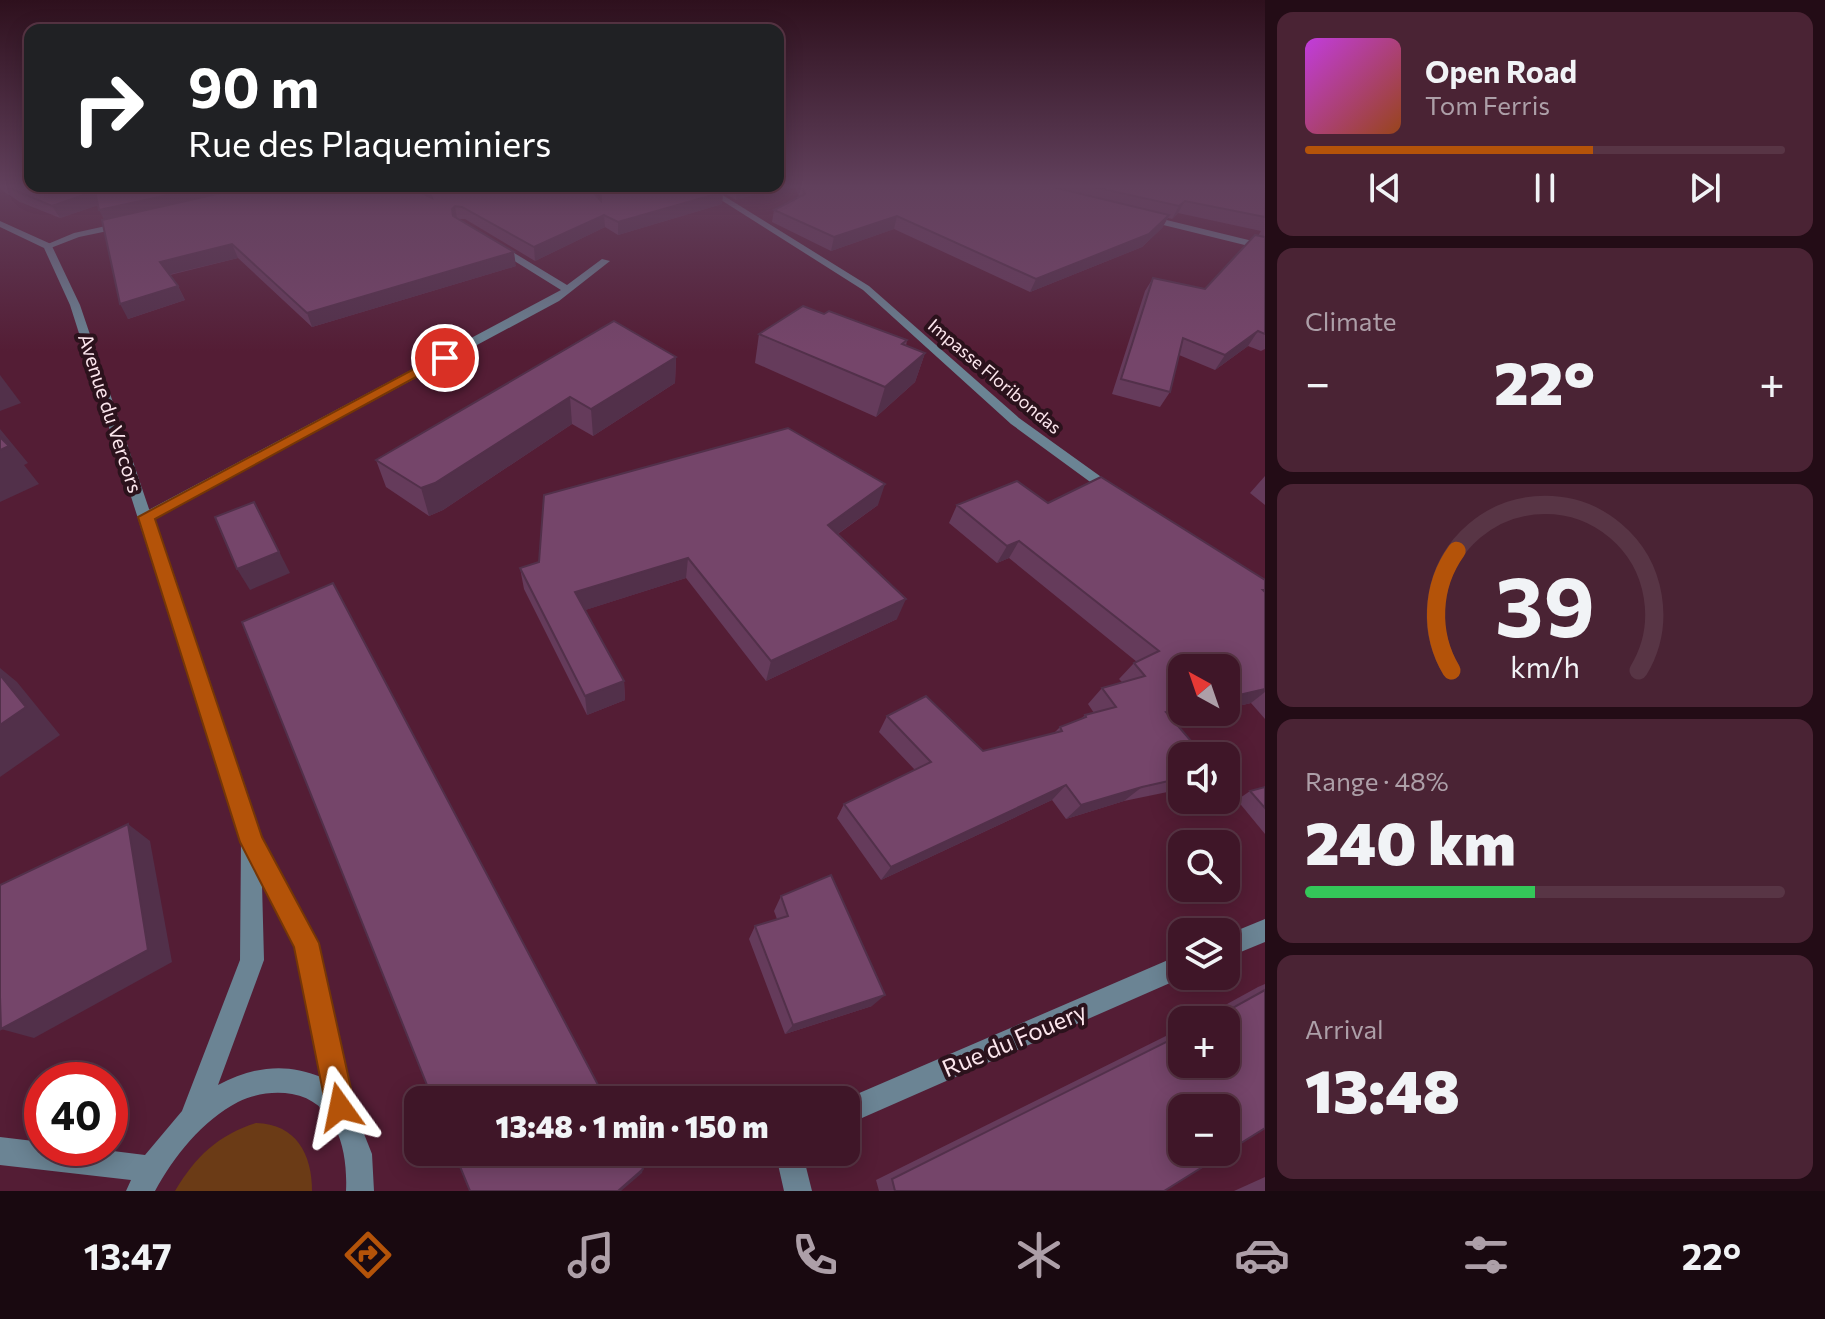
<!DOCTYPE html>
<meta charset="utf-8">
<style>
body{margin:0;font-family:Commissioner,sans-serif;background:#4a2334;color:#f1f3f6;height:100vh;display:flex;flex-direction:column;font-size:30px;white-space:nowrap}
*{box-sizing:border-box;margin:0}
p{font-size:26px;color:#ad9fa8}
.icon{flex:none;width:44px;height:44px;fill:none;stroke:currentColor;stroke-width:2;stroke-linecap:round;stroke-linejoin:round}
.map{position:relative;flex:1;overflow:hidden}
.panel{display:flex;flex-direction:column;gap:12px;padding:12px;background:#230c16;width:560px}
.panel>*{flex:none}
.hud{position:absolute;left:24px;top:24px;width:760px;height:168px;border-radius:16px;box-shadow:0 4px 20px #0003,0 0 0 2px #583545;background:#202124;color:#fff;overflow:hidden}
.needle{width:52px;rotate:320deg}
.tools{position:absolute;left:1168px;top:654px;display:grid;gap:16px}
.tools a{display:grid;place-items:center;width:72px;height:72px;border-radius:16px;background:#3f1628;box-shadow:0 4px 20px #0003,0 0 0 2px #583545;font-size:40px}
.speed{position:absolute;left:24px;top:1062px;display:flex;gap:16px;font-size:40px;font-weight:700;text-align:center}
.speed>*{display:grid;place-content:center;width:104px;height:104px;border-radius:50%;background:#3f1628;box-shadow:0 4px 20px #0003,0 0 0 2px #583545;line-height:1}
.speed .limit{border:12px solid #d22;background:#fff;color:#111}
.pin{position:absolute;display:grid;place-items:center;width:68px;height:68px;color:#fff;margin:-34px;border:4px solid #fff;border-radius:50%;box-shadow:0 2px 8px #0007}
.me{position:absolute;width:88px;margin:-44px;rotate:348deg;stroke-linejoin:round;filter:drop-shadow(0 0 6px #0008)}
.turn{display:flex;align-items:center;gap:28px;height:168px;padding:0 32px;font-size:36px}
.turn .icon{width:104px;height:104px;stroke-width:2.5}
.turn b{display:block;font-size:56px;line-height:68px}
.big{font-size:60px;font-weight:800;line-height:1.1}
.panel .card{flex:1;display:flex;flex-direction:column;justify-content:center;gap:12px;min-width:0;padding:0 28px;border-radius:16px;background:#4a2334}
.panel .dial{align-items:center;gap:0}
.dial svg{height:208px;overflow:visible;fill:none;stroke:#583545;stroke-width:7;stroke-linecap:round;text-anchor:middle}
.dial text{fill:#f1f3f6;stroke:none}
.song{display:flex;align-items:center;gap:24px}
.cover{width:96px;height:96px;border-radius:12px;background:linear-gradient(135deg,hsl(290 70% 55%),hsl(20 70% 35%))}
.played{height:8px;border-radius:4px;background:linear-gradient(90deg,#b45309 60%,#583545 60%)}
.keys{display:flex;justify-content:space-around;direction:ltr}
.heat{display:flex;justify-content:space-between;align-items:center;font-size:44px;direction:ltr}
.charge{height:12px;border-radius:6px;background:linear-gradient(90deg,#34c759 48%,#583545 0)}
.trip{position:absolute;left:404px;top:1086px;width:456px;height:80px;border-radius:16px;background:#3f1628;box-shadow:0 4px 20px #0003,0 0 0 2px #583545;font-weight:800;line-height:80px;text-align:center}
.tabs{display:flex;height:128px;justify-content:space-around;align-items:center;background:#190910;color:#ad9fa8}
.tabs .icon{width:56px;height:56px}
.tabs .current{color:#b45309}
.tabs b{font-size:36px;color:#f1f3f6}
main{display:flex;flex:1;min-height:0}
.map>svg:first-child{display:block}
</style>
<main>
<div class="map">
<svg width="1265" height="1191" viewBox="0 0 1265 1191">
<rect width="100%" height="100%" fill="#541d35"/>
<!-- green -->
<path fill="#6b3b16" d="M256,1123C296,1124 312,1154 312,1191H175C195,1157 218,1135 256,1123Z"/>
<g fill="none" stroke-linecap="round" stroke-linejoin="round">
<!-- minor -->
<g fill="#6b8494" fill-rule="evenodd">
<path d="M699,186H708L869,286L1019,418L1118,489L1120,492L1118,495H1108L1011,424L863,290Z"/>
<path d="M1146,215L1265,244V250L1143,220L1142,218Z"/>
<path d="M124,222L127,223V227L79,237L48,249L43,246L74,233Z"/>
<path d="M495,245H501L567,285L602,259L610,261L559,301L151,520H141L139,517L141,514L561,290L495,249Z"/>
<path d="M1265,919V942L1226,958V935Z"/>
<path d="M1182,954V976H1186L846,1125V1100H843Z"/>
<path d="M781,1152H811L805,1163L812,1191H784L777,1160Z"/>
</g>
<!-- tertiary -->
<path fill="#6b8494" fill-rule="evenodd" d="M0,221L51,244L80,305L260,837L317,943L353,1106L372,1154L374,1191H346C348,1151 337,1102 292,1094C274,1091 254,1094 238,1102C202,1121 174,1156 155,1191H126L131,1180L0,1165V1137L42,1142V1148H89L145,1155L182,1111L240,960L241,842L70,305L44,248L0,227ZM262,884L295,946L321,1077C285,1062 252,1067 218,1085L264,960Z"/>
</g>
<!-- wall -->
<g fill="#653b5b">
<path d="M0,185L429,197L424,186H587L601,201V186H778L736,200L723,192L722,204L618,235L605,227L535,261L465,219H459L516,266L312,327L238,258L170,275L178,286L185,300L128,319L105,220L98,205L60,218L20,202L0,189Z"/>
<path d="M794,185H1265V349L1261,351L1248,346L1215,370L1179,355L1170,392L1160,407L1112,394L1145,291L1153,278L1205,289L1258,236L1261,231L1178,213L1172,219L1168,218L1162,228L1142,247L1030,292L894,229L831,251L772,222L774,210L799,197Z"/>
<path d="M824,314L907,340L906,346L925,353L915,382L876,417L755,363L759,334Z"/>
<path d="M676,357L675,383L593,436L572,424L443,510L429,516L386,487L376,460Z"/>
<path d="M1265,476V505L1250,493Z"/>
<path d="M1048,503L1265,580V719L1251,703L1226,709V668L1182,712H1214L1174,721L1182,756V789L1124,801L1066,819L1052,800L881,880L837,818L844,804L915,770L879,732L887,716L983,751L1054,733L1060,727L1081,719L1085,715L1094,713L1088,704L1102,688L1122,682L1119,679L1134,663L1137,662L1009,558L997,563L949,523L957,505Z"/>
<path d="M878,505L838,534L897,619L766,681L686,578L585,610L624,681L625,700L587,715L524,589L520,568Z"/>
<path d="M1265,787V834L1237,800L1250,791Z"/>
<path d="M781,896L872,1006L785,1034L749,939L755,926L777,919L774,911Z"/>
<path d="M1265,984V1128L1164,1191H879L876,1180L1182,1028V1064L1226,1020H1198L1258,987Z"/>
<path d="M1265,1177V1191H1234Z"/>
</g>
<!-- shaded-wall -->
<g fill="#52304a">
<path d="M778,185H787L736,200L737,188L743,186H778Z"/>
<path d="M209,186H268L106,223L99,210Z"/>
<path d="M95,191L102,204L60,218L52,206Z"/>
<path d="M723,192L722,204L618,235V222Z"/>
<path d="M1185,201L1178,213L1172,219L1179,206Z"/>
<path d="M455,206L457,219L454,222L452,209Z"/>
<path d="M604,215L605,227L535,261L534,247Z"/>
<path d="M1169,215L1162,228L1142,247L1030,292L1036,279Z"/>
<path d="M897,216L894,229L831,251L834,237Z"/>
<path d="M232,244L238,258L167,275L160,262Z"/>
<path d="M514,252L516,266L312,327L307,313Z"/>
<path d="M178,286L185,300L128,319L120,304Z"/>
<path d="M1258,331L1248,346L1215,370L1225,355Z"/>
<path d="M925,353L915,382L876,417L885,387Z"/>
<path d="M676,357L675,383L593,436L591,409Z"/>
<path d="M0,375L21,403L0,411Z"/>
<path d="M570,397L572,424L443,510L429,516L421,488Z"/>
<path d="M0,429L28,463L24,465L39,484L0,502Z"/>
<path d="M885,484L878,505L822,545L828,525Z"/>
<path d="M254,502L290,573L250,590L237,569Z"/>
<path d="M1019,541L1009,558L997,563L1007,546Z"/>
<path d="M688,558L686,578L576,613L575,592Z"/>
<path d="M906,599L897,619L766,681L771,661Z"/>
<path d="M0,668L17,682L60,735L0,777Z"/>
<path d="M624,681L625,700L587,715L585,696Z"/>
<path d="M1265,689V692L1251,703L1226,709V698Z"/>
<path d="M1182,708V712H1214L1149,727L1166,712Z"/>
<path d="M1066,785L1052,800L881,880L891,867Z"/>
<path d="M1142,787L1124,801L1066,819L1081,805Z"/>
<path d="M128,824L150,841L172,962L34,1038L1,1029Z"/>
<path d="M885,995L872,1006L785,1034L793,1025Z"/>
<path d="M643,1169L642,1173L621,1191H618Z"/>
</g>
<!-- building -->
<g fill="#75456a" stroke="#52304a" stroke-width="2" fill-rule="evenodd">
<path d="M5,185H30V186H209L99,210L95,191L52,206L12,189Z"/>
<path d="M801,185H1044L1169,215L1149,234L1036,279L897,216L834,237L774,210L805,194Z"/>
<path d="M1085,185H1265V217L1185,201L1179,206Z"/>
<path d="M252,186H407L432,198L427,186H587L601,201V186H714L723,192L618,222L604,215L534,247L462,207L455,206L452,209L453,216L514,252L307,313L232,244L160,262L178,286L120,304L102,220Z"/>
<path d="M1255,235L1265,237V334L1258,331L1225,355L1183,338L1170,392L1121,379L1153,278L1205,289Z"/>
<path d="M803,306L824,314L829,311L907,340L902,344L925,353L885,387L759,334Z"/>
<path d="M614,321L676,357L591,409L570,397L435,483L421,488L376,460Z"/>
<path d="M788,428L885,484L828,525L906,599L771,661L688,558L575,592L624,681L585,696L520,568L539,562L544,495Z"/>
<path d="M0,437L9,446L0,450Z"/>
<path d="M1101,477L1265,580V590H1263L1265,592V689L1226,698V668H1182V708L1166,712L1204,756H1182V778L1142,787L1081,805L1066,785L891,867L844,804L931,762L887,716L926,696L983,751L1062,731L1060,727L1086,717L1085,715L1116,707L1102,688L1145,676L1134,663L1159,651L1019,541L1007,546L957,505L1017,481L1048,503Z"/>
<path d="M254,502L279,552L237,569L215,517Z"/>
<path d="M333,583L606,1100H433L242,622Z"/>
<path d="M0,675L26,707L0,725Z"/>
<path d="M1265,787V808L1250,791Z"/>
<path d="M128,824L148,950L1,1029L0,997V885Z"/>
<path d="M831,875L885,995L793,1025L755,926L788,916L781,896Z"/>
<path d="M1265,990V1128L1164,1191H895L892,1179L1182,1034V1064H1226V1020H1211ZM1182,1108H1226V1152H1182Z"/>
<path d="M454,1152H634L643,1169L618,1191H470Z"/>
</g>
<!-- sky -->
<linearGradient id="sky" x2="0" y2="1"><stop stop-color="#2e101d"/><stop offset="0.53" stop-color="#61405c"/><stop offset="1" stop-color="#61405c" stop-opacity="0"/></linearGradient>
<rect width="1265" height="351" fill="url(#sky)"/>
<!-- route -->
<path fill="#b45309" stroke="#753606" stroke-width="2" d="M440,355L451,358L155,519L262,837L319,943L355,1107L351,1118L340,1122L330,1118L326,1107L294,947L240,842L138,517Z"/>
<g text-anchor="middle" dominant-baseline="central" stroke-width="8" stroke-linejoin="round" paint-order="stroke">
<!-- far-street labels -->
<g font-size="18" fill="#fce6ed" stroke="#2b121c">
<text transform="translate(995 376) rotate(40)">Impasse Floribondas</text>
</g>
<!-- street labels -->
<g font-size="20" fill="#fce6ed" stroke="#2b121c">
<text transform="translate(111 413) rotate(72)">Avenue du Vercors</text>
</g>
<!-- near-street labels -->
<g font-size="24" fill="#fce6ed" stroke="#2b121c">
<text transform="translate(1014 1039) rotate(-23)">Rue du Fouery</text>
</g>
</g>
</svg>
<div class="tools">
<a><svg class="needle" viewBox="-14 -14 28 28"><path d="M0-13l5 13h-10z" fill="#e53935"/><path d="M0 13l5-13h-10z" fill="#ad9fa8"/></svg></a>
<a><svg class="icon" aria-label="sound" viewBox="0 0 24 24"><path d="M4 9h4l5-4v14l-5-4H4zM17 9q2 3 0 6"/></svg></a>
<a><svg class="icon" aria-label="search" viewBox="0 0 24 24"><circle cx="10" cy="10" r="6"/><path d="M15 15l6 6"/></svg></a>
<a><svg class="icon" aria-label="layers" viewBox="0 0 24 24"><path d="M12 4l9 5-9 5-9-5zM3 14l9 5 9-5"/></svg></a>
<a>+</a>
<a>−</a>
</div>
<div class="speed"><div class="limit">40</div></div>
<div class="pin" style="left:445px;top:358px;background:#d93025"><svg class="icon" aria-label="arrive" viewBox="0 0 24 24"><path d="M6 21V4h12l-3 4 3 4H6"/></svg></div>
<svg class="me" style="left:340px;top:1107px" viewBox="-20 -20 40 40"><path d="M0-17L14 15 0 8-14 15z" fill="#b45309" stroke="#fff" stroke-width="4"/></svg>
<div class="trip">13:48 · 1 min · 150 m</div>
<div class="hud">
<div class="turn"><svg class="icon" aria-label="right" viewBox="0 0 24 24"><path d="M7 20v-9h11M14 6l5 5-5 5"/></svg><div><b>90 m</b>Rue des Plaqueminiers</div></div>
</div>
</div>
<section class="panel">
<div class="card">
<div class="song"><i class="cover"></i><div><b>Open Road</b><p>Tom Ferris</p></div></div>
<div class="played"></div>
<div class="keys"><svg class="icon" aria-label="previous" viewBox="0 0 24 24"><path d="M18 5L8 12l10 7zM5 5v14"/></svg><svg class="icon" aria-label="pause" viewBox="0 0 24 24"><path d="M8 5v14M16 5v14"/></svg><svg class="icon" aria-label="next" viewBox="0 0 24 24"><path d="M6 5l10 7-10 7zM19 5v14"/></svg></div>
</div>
<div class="card"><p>Climate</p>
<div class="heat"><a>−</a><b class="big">22°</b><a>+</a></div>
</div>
<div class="card dial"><svg viewBox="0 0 100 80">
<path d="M14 69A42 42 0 1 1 86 69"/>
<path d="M14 69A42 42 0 0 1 16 23" stroke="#b45309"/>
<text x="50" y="56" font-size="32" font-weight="700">39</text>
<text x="50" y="72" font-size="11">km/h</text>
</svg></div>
<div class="card"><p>Range · 48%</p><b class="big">240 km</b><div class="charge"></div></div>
<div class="card"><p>Arrival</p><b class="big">13:48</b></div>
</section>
</main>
<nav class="tabs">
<b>13:47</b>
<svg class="icon current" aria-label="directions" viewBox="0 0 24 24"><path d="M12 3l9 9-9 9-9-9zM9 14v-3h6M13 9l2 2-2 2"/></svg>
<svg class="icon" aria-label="music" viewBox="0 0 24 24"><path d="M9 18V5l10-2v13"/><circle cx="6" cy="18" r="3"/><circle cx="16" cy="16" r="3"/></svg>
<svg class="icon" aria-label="phone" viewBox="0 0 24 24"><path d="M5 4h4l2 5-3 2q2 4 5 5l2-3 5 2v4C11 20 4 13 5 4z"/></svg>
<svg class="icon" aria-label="climate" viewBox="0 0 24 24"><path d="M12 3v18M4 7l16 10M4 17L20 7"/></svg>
<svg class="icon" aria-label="car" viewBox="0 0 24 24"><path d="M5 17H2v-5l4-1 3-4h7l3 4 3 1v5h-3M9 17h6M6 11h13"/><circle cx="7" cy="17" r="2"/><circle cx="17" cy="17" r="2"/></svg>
<svg class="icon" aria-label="filters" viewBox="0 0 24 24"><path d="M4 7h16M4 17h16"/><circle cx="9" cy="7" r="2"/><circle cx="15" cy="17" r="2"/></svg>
<b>22°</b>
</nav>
